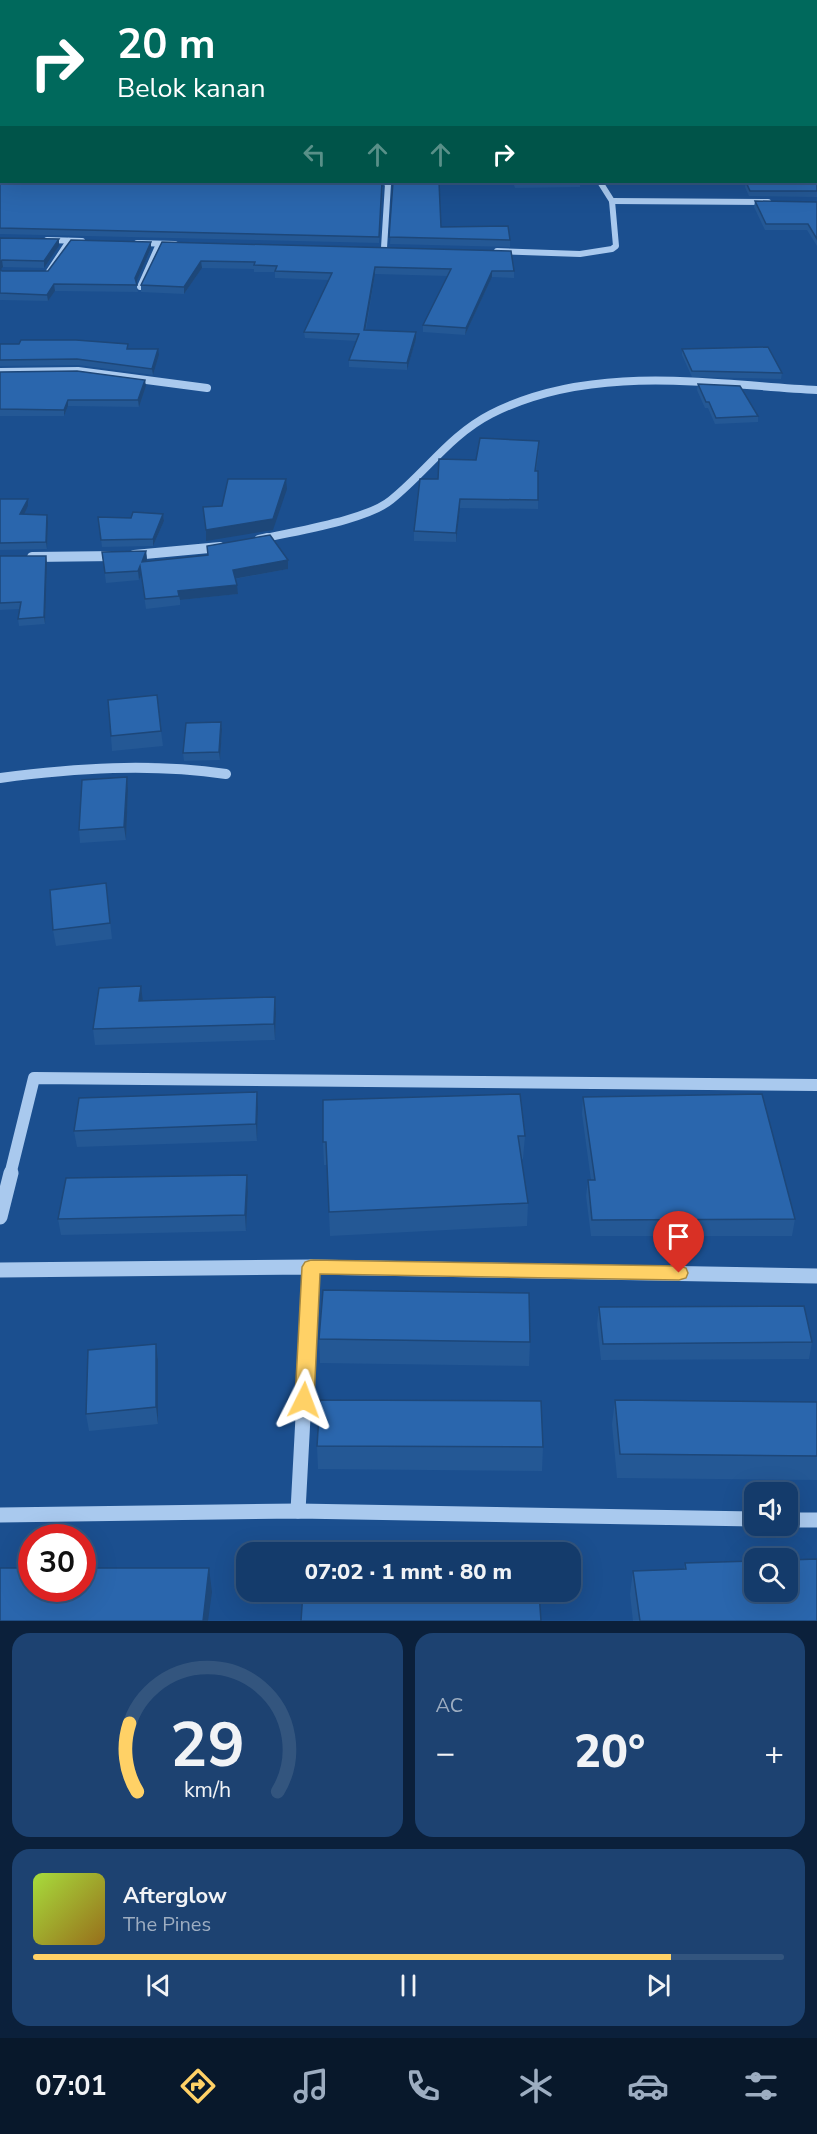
<!DOCTYPE html>
<html lang="id">
<meta charset="utf-8">
<style>
body{margin:0;font-family:"Nunito Sans",sans-serif;background:#1d4271;color:#f1f3f6;height:100vh;display:flex;flex-direction:column;font-size:22px;white-space:nowrap}
*{box-sizing:border-box;margin:0}
p{font-size:20px;color:#9dadc1}
.icon{flex:none;width:33px;height:33px;fill:none;stroke:currentColor;stroke-width:2;stroke-linecap:round;stroke-linejoin:round}
.map{position:relative;height:1621px;overflow:hidden}
.side{display:flex;flex-direction:column;gap:12px;padding:12px;background:#0b203b;flex:1}
.side>*{flex:none}
.banner{position:absolute;left:0px;top:0px;width:818px;height:183px;box-shadow:0 6px 24px #0002,0 0 0 2px #33557e;background:#00695c;color:#fff;overflow:hidden}
.tools{position:absolute;left:744px;top:1482px;display:grid;gap:12px}
.tools a{display:grid;place-items:center;width:54px;height:54px;border-radius:12px;background:#143b6b;box-shadow:0 6px 24px #0002,0 0 0 2px #33557e;font-size:30px}
.speed{position:absolute;left:18px;top:1524px;display:flex;gap:12px;font-size:30px;font-weight:700;text-align:center}
.speed>*{display:grid;place-content:center;width:78px;height:78px;border-radius:50%;background:#143b6b;box-shadow:0 6px 24px #0002,0 0 0 2px #33557e;line-height:1}
.speed .limit{border:9px solid #d22;background:#fff;color:#111}
.pin{position:absolute;display:grid;place-items:center;width:51px;height:51px;color:#fff;margin:-62px -26px;border-radius:50% 50% 50% 0;rotate:-45deg;box-shadow:0 0 6px #0007}
.pin .icon{rotate:45deg}
.me{position:absolute;width:66px;margin:-33px;rotate:3deg;stroke-linejoin:round;filter:drop-shadow(0 0 4px #0008)}
.turn{display:flex;align-items:center;gap:21px;height:126px;padding:0 18px;font-size:27px}
.turn .icon{width:78px;height:78px;stroke-width:2.5}
.turn b{display:block;font-size:42px;line-height:51px}
.lanes{display:flex;align-items:center;height:57px;padding:0 18px;background:#0003;justify-content:center;gap:30px;direction:ltr}
.lanes .off{opacity:.35}
.big{font-size:45px;font-weight:800;line-height:1.1}
.side .widget{flex:1;display:flex;flex-direction:column;justify-content:center;gap:9px;min-width:0;padding:0 21px;border-radius:18px;background:#1d4271}
.side .dial{align-items:center;gap:0}
.dial svg{height:156px;overflow:visible;fill:none;stroke:#33557e;stroke-width:7;stroke-linecap:round;text-anchor:middle}
.dial text{fill:#f1f3f6;stroke:none}
.song{display:flex;align-items:center;gap:18px}
.cover{width:72px;height:72px;border-radius:9px;background:linear-gradient(135deg,hsl(80 70% 55%),hsl(40 70% 35%))}
.played{height:6px;border-radius:3px;background:linear-gradient(90deg,#ffd166 85%,#33557e 85%)}
.keys{display:flex;justify-content:space-around;direction:ltr}
.heat{display:flex;justify-content:space-between;align-items:center;font-size:33px;direction:ltr}
.side .tiles{flex:1;display:grid;gap:12px;grid-template-columns:1fr 1fr}
.widget:last-child{grid-column:span 2}
.trip{position:absolute;left:236px;top:1542px;width:345px;height:60px;border-radius:18px;background:#143b6b;box-shadow:0 6px 24px #0002,0 0 0 2px #33557e;font-weight:800;line-height:60px;text-align:center}
.dock{display:flex;height:96px;justify-content:space-around;align-items:center;background:#08182b;color:#9dadc1}
.dock .icon{width:42px;height:42px}
.dock .selected{color:#ffd166}
.dock b{font-size:27px;color:#f1f3f6}
.map>svg:first-child{display:block}
</style>
<div class="map">
<svg width="817" height="1621" viewBox="0 0 817 1621">
<rect width="100%" height="100%" fill="#1b4f8f"/>
<g fill="none" stroke-linecap="round" stroke-linejoin="round">
<!-- minor-far5 -->
<path stroke="#a9c9ee" stroke-width="4.5" d="M432,0L435,2"/>
<!-- minor-far4 -->
<g stroke="#a9c9ee" stroke-width="6">
<path d="M612,201L768,202"/>
<path d="M47,240L82,241"/>
<path d="M137,243L175,244"/>
<path d="M384,248L388,184L385,182"/>
<path d="M497,251L580,254L612,249L616,246L612,201L600,182"/>
<path d="M48,273L69,241"/>
<path d="M140,287L159,244"/>
</g>
<!-- minor-far3 -->
<g stroke="#a9c9ee" stroke-width="8">
<path d="M0,372L78,371L207,388"/>
<path d="M262,539C295,531 367,520 391,500C426,472 450,435 491,414C591,363 709,384 817,390"/>
</g>
<!-- minor-far2 -->
<g stroke="#a9c9ee" stroke-width="10">
<path d="M259,540L268,538"/>
<path d="M134,555L220,547"/>
<path d="M32,557L116,556"/>
<path d="M0,778C76,768 150,763 226,774"/>
</g>
<!-- minor-far1 -->
<path stroke="#a9c9ee" stroke-width="12" d="M10,1175L34,1078L817,1085"/>
<!-- minor -->
<g stroke="#a9c9ee" stroke-width="15">
<path d="M0,1217L11,1173"/>
<path d="M0,1270L311,1267L817,1276"/>
<path d="M298,1511L311,1267"/>
<path d="M0,1515L298,1511L754,1519"/>
<path d="M788,1520H817"/>
</g>
</g>
<!-- wall -->
<g fill="#245895">
<path d="M640,0H817V89L816,88V2H641Z"/>
<path d="M817,120V197L749,196L745,187L746,182H816Z"/>
<path d="M0,163L383,187L379,243L0,234Z"/>
<path d="M390,182H439L441,227L510,240V247L390,244L393,184Z"/>
<path d="M513,182H580V187L515,188Z"/>
<path d="M755,201L817,202V246L807,230H765L754,207Z"/>
<path d="M0,238L59,246L44,268L3,267L0,269L2,271H48L151,248L136,282L138,292L55,291L48,301L0,300Z"/>
<path d="M162,242L514,271V278L492,277L465,335L423,332V325L447,276L375,274L366,330L416,332V339L407,370L349,367V360L356,341L305,338L304,332L329,280L275,278V272H254V269L202,268L184,294L141,292V285Z"/>
<path d="M0,344L129,349L159,355L153,375L78,365L0,366Z"/>
<path d="M682,349L782,373L781,379L692,377L682,355Z"/>
<path d="M0,372L146,386L139,407L68,406L64,416H0Z"/>
<path d="M698,384L758,416V422L715,424L708,408H705L697,390Z"/>
<path d="M539,450L536,471H538V509L460,508L456,542L414,541V531L438,479L476,460Z"/>
<path d="M0,499H28V506L24,514L47,515L48,522L47,549L0,550Z"/>
<path d="M163,514L164,521L153,546L102,547L98,517L131,518Z"/>
<path d="M146,551L147,561L288,560V569L235,579L238,594L180,600V605L146,609L141,575L139,580L106,583L102,552Z"/>
<path d="M0,556L47,563L45,624L19,626L18,619L20,609L0,610Z"/>
<path d="M221,722L222,730L220,760L184,761L183,753Z"/>
<path d="M161,731L163,746L112,751L111,736Z"/>
<path d="M127,777L128,790L126,840L80,843L79,830Z"/>
<path d="M106,883L112,939L56,946L53,930Z"/>
<path d="M275,997L276,1013L275,1040L95,1045L93,1029L142,1001Z"/>
<path d="M583,1097L795,1219L792,1236H591L586,1196L588,1180H591L582,1114Z"/>
<path d="M258,1108L257,1141L77,1147L74,1131Z"/>
<path d="M525,1136L523,1159L521,1160L528,1203L527,1226L330,1236L327,1165H324L323,1142Z"/>
<path d="M247,1175L248,1192L246,1231L61,1235L58,1219Z"/>
<path d="M599,1307L812,1342L809,1359L601,1360L597,1324Z"/>
<path d="M319,1339L530,1342L529,1366L320,1363Z"/>
<path d="M156,1344L158,1360V1424L89,1431L86,1414Z"/>
<path d="M615,1400L817,1402V1480L617,1478L612,1424Z"/>
<path d="M317,1446L543,1447L542,1471L318,1469Z"/>
<path d="M685,1563L817,1621H633L630,1594L633,1571L684,1569Z"/>
</g>
<!-- shaded-wall -->
<g fill="#1d4779">
<path d="M59,239V246L44,268V261Z"/>
<path d="M151,242V248L135,285V278Z"/>
<path d="M2,260L3,267L0,270V262Z"/>
<path d="M201,261L202,268L184,294V287Z"/>
<path d="M375,267V274L364,337V330Z"/>
<path d="M492,271V277L465,335L466,328Z"/>
<path d="M54,284L55,291L48,301L47,295Z"/>
<path d="M416,332V339L407,370V363Z"/>
<path d="M158,349L159,355L153,375L152,369Z"/>
<path d="M145,380L146,386L139,407L138,400Z"/>
<path d="M68,400V406L64,416V410Z"/>
<path d="M286,479L287,489L273,530L206,541V530Z"/>
<path d="M28,499V506L21,521L20,514Z"/>
<path d="M460,499V508L456,542V533Z"/>
<path d="M163,514L164,521L153,546V539Z"/>
<path d="M47,515L48,522L47,549L46,542Z"/>
<path d="M146,551L147,560L142,571V562Z"/>
<path d="M46,556L47,563L45,624L44,617Z"/>
<path d="M288,560V569L233,579V570Z"/>
<path d="M140,566L141,575L139,580L138,571Z"/>
<path d="M237,585L238,594L180,600L178,591Z"/>
<path d="M221,722L222,730L220,760L219,752Z"/>
<path d="M127,777L128,790L126,840L124,827Z"/>
<path d="M141,986L143,1002L139,1001Z"/>
<path d="M275,997L276,1013L275,1040L274,1024Z"/>
<path d="M257,1092L258,1108L257,1141L256,1124Z"/>
<path d="M247,1175L248,1192L246,1231L245,1215Z"/>
<path d="M156,1344L158,1360V1424L156,1407Z"/>
<path d="M209,1568L212,1592L208,1621H203Z"/>
</g>
<!-- building -->
<g fill="#2a66ad" stroke="#1d4779" stroke-width="1.5">
<path d="M645,0H817V84L816,83V2H646Z"/>
<path d="M816,120H817V191H750L746,182H816Z"/>
<path d="M2,162V182H382L379,237L0,228V163Z"/>
<path d="M393,182H439L441,227L508,226L510,240L389,237Z"/>
<path d="M515,182H567L515,183Z"/>
<path d="M755,201L817,202V239L808,224H766Z"/>
<path d="M0,238L59,239L44,261L2,260L0,262Z"/>
<path d="M71,240L151,242L135,278L137,285L54,284L47,295L0,293V269L2,271H48Z"/>
<path d="M162,242L511,251L514,271H492L466,328L423,325L451,269L375,267L364,330L416,332L407,363L349,360L359,334L304,332L332,273L275,271L277,266L254,265L255,262L201,261L184,287L141,285Z"/>
<path d="M21,340H76L128,344L127,349H158L152,369L77,359L0,360V344H19Z"/>
<path d="M768,347L782,373L692,371L682,349Z"/>
<path d="M77,371L145,380L138,400H68L64,410L0,409V372Z"/>
<path d="M698,384L740,386L758,416L716,418L709,402H706Z"/>
<path d="M480,438L539,441L535,471H538V500L460,499L456,533L414,531L420,479H438L439,459L476,460Z"/>
<path d="M228,479H286L273,519L206,530L203,507L222,506Z"/>
<path d="M0,499H28L20,514L47,515L46,542L0,543Z"/>
<path d="M133,512L163,514L153,539L101,540L98,517L131,518Z"/>
<path d="M270,535L288,560L233,570L237,585L178,591L179,596L145,599L140,566L138,571L105,573L102,552L146,551L142,562L208,555L207,546Z"/>
<path d="M0,556H46L44,617L18,619L21,602L0,603Z"/>
<path d="M157,695L161,731L111,736L108,700Z"/>
<path d="M221,722L219,752L183,753L186,723Z"/>
<path d="M127,777L124,827L79,830L82,780Z"/>
<path d="M106,883L110,923L53,930L50,890Z"/>
<path d="M141,986L139,1001L275,997L274,1024L93,1029L99,988Z"/>
<path d="M257,1092L256,1124L74,1131L79,1098Z"/>
<path d="M520,1094L525,1136H518L528,1203L329,1212L326,1142H323V1100Z"/>
<path d="M762,1094L795,1219L592,1220L588,1180H595L583,1097Z"/>
<path d="M247,1175L245,1215L58,1219L66,1178Z"/>
<path d="M323,1290L529,1293L530,1342L319,1339Z"/>
<path d="M804,1306L812,1342L603,1344L599,1307Z"/>
<path d="M156,1344V1407L86,1414L88,1350Z"/>
<path d="M320,1400L541,1401L543,1447L317,1446Z"/>
<path d="M615,1400L817,1402V1456L620,1454Z"/>
<path d="M817,1559V1621H640L633,1571L686,1569L685,1563L754,1561V1592H788V1560Z"/>
<path d="M0,1568H32V1588H82V1568H209L203,1621H0Z"/>
<path d="M303,1592H539L541,1621H301Z"/>
</g>
<!-- route -->
<path fill="#ffd166" stroke="#a68842" stroke-width="1.5" d="M311,1260L679,1266L686,1268L688,1273L686,1278L679,1280L320,1274L314,1400L311,1406L304,1409L297,1406L295,1400L302,1267L305,1262Z"/>
</svg>
<div class="tools">
<a><svg class="icon" aria-label="sound" viewBox="0 0 24 24"><path d="M4 9h4l5-4v14l-5-4H4zM17 9q2 3 0 6"/></svg></a>
<a><svg class="icon" aria-label="search" viewBox="0 0 24 24"><circle cx="10" cy="10" r="6"/><path d="M15 15l6 6"/></svg></a>
</div>
<div class="speed"><div class="limit">30</div></div>
<div class="pin" style="left:679px;top:1273px;background:#d93025"><svg class="icon" aria-label="arrive" viewBox="0 0 24 24"><path d="M6 21V4h12l-3 4 3 4H6"/></svg></div>
<svg class="me" style="left:304px;top:1400px" viewBox="-20 -20 40 40"><path d="M0-17L14 15 0 8-14 15z" fill="#ffd166" stroke="#fff" stroke-width="4"/></svg>
<div class="trip">07:02 · 1 mnt · 80 m</div>
<div class="banner">
<div class="turn"><svg class="icon" aria-label="right" viewBox="0 0 24 24"><path d="M7 20v-9h11M14 6l5 5-5 5"/></svg><div><b>20 m</b>Belok kanan</div></div>
<div class="lanes"><svg class="icon off" aria-label="left" viewBox="0 0 24 24"><path d="M17 20v-9H6M10 6l-5 5 5 5"/></svg><svg class="icon off" aria-label="ahead" viewBox="0 0 24 24"><path d="M12 20V5M6 11l6-6 6 6"/></svg><svg class="icon off" aria-label="ahead" viewBox="0 0 24 24"><path d="M12 20V5M6 11l6-6 6 6"/></svg><svg class="icon" aria-label="right" viewBox="0 0 24 24"><path d="M7 20v-9h11M14 6l5 5-5 5"/></svg></div>
</div>
</div>
<section class="side">
<div class="tiles">
<div class="widget dial"><svg viewBox="0 0 100 80">
<path d="M14 69A42 42 0 1 1 86 69"/>
<path d="M14 69A42 42 0 0 1 10 34" stroke="#ffd166"/>
<text x="50" y="56" font-size="32" font-weight="700">29</text>
<text x="50" y="72" font-size="11">km/h</text>
</svg></div>
<div class="widget"><p>AC</p>
<div class="heat"><a>−</a><b class="big">20°</b><a>+</a></div>
</div>
<div class="widget">
<div class="song"><i class="cover"></i><div><b>Afterglow</b><p>The Pines</p></div></div>
<div class="played"></div>
<div class="keys"><svg class="icon" aria-label="previous" viewBox="0 0 24 24"><path d="M18 5L8 12l10 7zM5 5v14"/></svg><svg class="icon" aria-label="pause" viewBox="0 0 24 24"><path d="M8 5v14M16 5v14"/></svg><svg class="icon" aria-label="next" viewBox="0 0 24 24"><path d="M6 5l10 7-10 7zM19 5v14"/></svg></div>
</div>
</div>
</section>
<nav class="dock">
<b>07:01</b>
<svg class="icon selected" aria-label="directions" viewBox="0 0 24 24"><path d="M12 3l9 9-9 9-9-9zM9 14v-3h6M13 9l2 2-2 2"/></svg>
<svg class="icon" aria-label="music" viewBox="0 0 24 24"><path d="M9 18V5l10-2v13"/><circle cx="6" cy="18" r="3"/><circle cx="16" cy="16" r="3"/></svg>
<svg class="icon" aria-label="phone" viewBox="0 0 24 24"><path d="M5 4h4l2 5-3 2q2 4 5 5l2-3 5 2v4C11 20 4 13 5 4z"/></svg>
<svg class="icon" aria-label="climate" viewBox="0 0 24 24"><path d="M12 3v18M4 7l16 10M4 17L20 7"/></svg>
<svg class="icon" aria-label="car" viewBox="0 0 24 24"><path d="M5 17H2v-5l4-1 3-4h7l3 4 3 1v5h-3M9 17h6M6 11h13"/><circle cx="7" cy="17" r="2"/><circle cx="17" cy="17" r="2"/></svg>
<svg class="icon" aria-label="filters" viewBox="0 0 24 24"><path d="M4 7h16M4 17h16"/><circle cx="9" cy="7" r="2"/><circle cx="15" cy="17" r="2"/></svg>
</nav>
